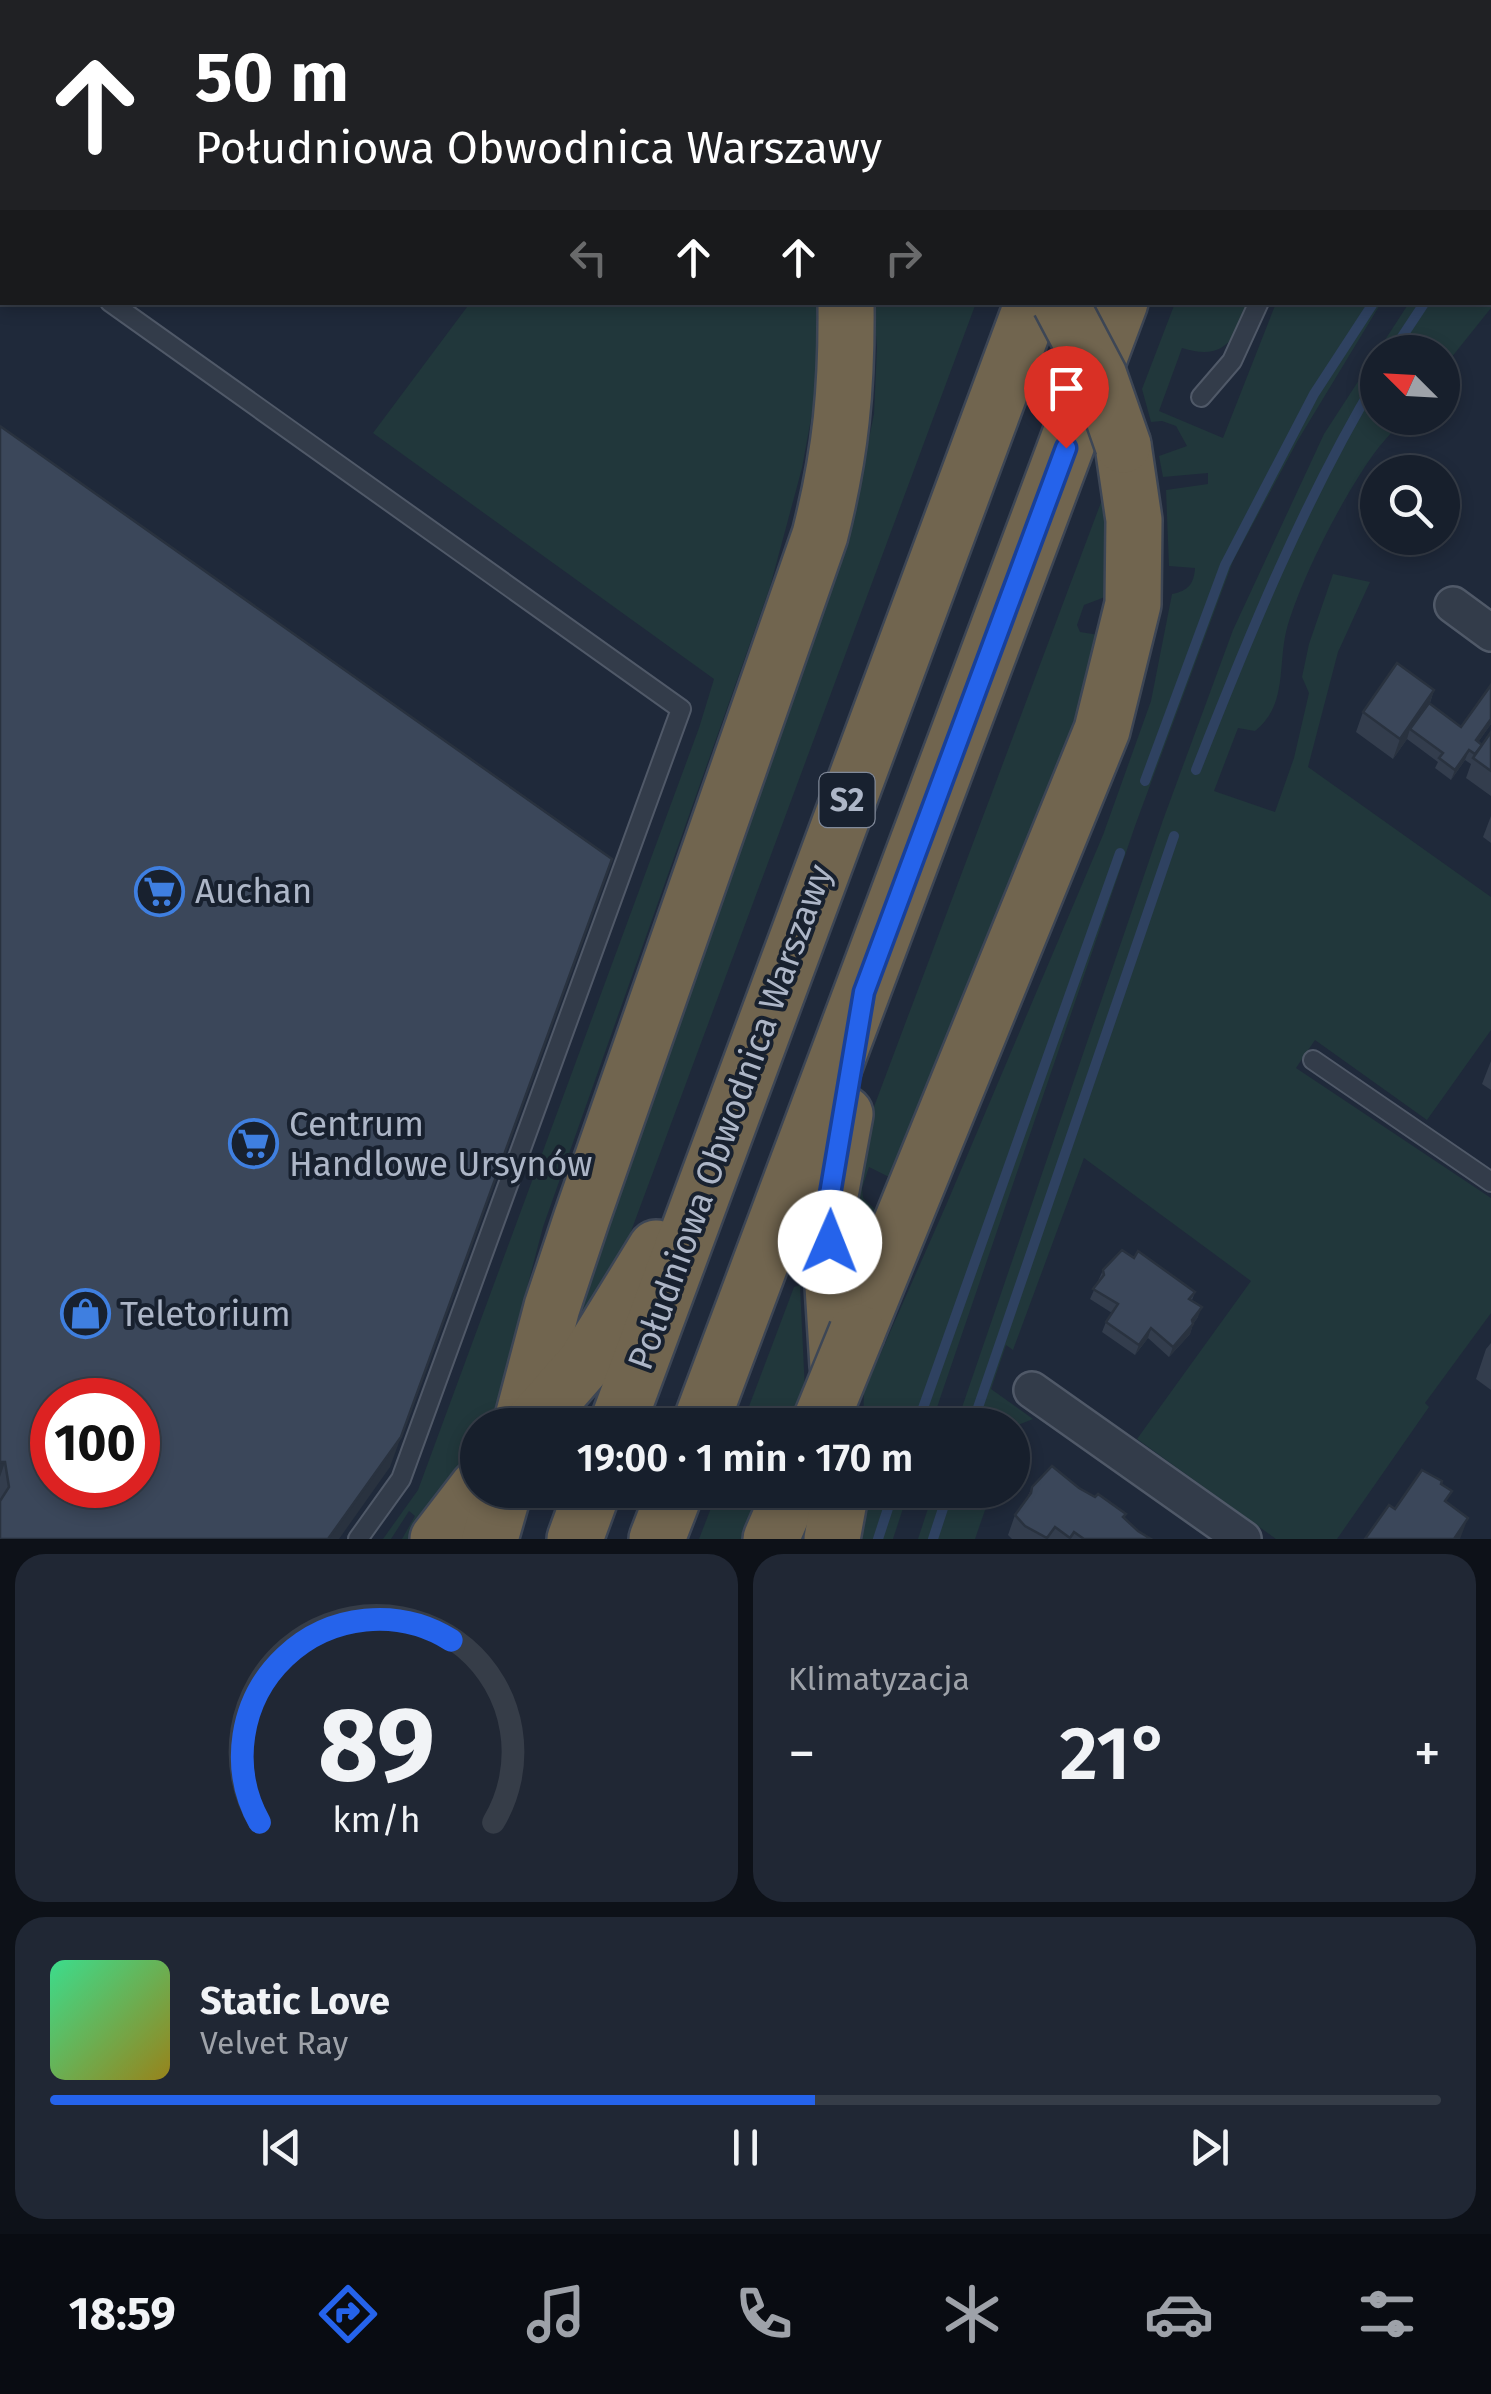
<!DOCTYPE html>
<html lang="pl">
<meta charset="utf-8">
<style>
body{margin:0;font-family:"Fira Sans",sans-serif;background:#202734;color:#f1f3f6;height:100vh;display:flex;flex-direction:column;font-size:38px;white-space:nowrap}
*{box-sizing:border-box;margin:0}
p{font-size:32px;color:#9ea2a9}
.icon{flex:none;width:55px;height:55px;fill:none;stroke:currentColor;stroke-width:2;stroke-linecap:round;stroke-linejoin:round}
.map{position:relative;height:1539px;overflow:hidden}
.sheet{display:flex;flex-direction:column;gap:15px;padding:15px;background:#0d1118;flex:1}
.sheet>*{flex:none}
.banner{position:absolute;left:0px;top:0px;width:1492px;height:305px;box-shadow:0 5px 15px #0003,0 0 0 2px #363d48;background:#202124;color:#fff;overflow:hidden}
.needle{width:65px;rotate:294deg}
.controls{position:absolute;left:1360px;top:335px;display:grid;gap:20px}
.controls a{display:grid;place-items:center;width:100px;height:100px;border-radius:50%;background:#171f2c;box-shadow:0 5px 15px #0003,0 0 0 2px #363d48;font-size:50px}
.speed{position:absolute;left:30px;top:1378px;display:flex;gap:20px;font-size:50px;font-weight:700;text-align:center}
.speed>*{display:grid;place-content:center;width:130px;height:130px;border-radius:50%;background:#171f2c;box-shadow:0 5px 15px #0003,0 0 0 2px #363d48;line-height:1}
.speed .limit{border:15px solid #d22;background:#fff;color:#111}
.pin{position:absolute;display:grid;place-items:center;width:85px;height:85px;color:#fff;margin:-102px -42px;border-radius:50% 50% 50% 0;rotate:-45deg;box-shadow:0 0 10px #0007}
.pin .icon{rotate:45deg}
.me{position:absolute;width:110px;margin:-55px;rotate:1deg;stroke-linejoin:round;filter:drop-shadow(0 0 8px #0008)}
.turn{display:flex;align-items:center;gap:35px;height:210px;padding:0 30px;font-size:45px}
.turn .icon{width:130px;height:130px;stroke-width:2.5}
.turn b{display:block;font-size:70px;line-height:85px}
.lanes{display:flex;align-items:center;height:95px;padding:0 30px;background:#0003;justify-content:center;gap:50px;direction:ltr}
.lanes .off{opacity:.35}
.big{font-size:75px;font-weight:600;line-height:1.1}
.sheet .tile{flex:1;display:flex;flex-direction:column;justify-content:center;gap:15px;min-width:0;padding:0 35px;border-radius:30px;background:#202734}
.sheet .dial{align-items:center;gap:0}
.dial svg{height:260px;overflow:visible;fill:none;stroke:#363d48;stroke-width:7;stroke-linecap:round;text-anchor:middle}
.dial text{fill:#f1f3f6;stroke:none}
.song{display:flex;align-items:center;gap:30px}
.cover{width:120px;height:120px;border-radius:15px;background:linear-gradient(135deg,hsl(150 70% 55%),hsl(50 70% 35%))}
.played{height:10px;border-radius:5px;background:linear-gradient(90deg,#2563eb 55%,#363d48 55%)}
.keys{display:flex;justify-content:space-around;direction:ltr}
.heat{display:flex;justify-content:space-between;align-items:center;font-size:55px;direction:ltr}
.sheet .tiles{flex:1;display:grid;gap:15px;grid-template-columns:1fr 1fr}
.tile:last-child{grid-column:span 2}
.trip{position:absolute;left:460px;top:1408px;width:570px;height:100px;border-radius:50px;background:#171f2c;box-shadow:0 5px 15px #0003,0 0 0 2px #363d48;font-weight:600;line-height:100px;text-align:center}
.menu{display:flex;height:160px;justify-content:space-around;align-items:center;background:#090c12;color:#9ea2a9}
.menu .icon{width:70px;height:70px}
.menu .on{color:#2563eb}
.menu b{font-size:45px;color:#f1f3f6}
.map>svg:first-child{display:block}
</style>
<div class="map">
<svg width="1491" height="1539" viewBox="0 0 1491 1539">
<rect width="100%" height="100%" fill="#1f293a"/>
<!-- green -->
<g fill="#21373b">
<path d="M1491,197V308L1443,368L1442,352H1378V418H1404C1396,428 1387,437 1379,447C1347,488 1299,581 1286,632C1278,667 1287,706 1255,731L1238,728L1214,791L1275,812L1294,758L1309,693L1302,677L1309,644L1333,574L1370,582L1338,652L1308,767L1491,897V1030L1427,1120L1315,1040L1296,1068L1491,1198V1313L1425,1403L1429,1407L1337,1539H1276L1137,1439L1251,1281L1084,1158L1013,1350L1006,1345L991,1389L1033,1419L1013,1427L956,1425L1163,820L1233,630L1324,434L1409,303L1490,302Z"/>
<path d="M470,303H816V391L802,468L770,587L543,1227L491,1425H478L477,1442L432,1503L412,1539H402L415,1516L409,1511L391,1539H383L418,1490L699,728L714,679L373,433Z"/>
<path d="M873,303H976L620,1261L566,1345L857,497L874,414L877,347Z"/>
<path d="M1175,303H1251C1234,337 1227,362 1182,348L1159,411L1223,438L1276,303H1381L1298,440L1233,561L1135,826L931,1425H863L864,1391L947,1203L1103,835L1151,701L1172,594C1188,591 1194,584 1195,568L1169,566L1166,490L1208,484V473L1163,477L1159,456L1187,446L1176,426L1162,421L1151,422L1142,389Z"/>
<path d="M1103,497L1108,584L1105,597L1084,605L1077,625L1080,632L1099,635L1065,756L893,1179L869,1167L862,1188L863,1198L879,1213L851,1284L849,1269L862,1151L872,1112Z"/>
<path d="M800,1285L805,1392L792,1425H742L794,1287Z"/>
<path d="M718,1490H766L746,1539H699Z"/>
<path d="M862,1490H909L893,1539H853Z"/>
<path d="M934,1490H992L975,1539H918Z"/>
</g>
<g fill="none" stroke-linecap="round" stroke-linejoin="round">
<!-- stream -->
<g stroke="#2f4261" stroke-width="10">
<path d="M1490,157L1491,155"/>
<path d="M1490,214L1491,213"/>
<path d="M1392,352L1425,302"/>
<path d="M1196,770C1249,635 1303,502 1378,377"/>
<path d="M1145,781L1225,565L1314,394L1374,302"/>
<path d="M917,1425L1120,853"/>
<path d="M972,1425L1174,836"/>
<path d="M878,1539L894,1490"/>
<path d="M933,1539L949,1490"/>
</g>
<defs>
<g id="service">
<path d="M1389,0L1390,2"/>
<path d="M0,140L2,142"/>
<path d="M0,278L2,275"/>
<path d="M110,302L681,709L401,1479L358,1539"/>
<path d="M1201,397L1232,361L1259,302"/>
<path d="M1313,1060L1491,1182"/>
</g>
<g id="minor">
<path d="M1453,605L1491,633"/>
<path d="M1032,1390L1243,1539"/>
</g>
<g id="secondary">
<path d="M49,2L51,0"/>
<path d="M0,73L2,69"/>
</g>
<g id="motorway">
<path d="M724,0L726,2"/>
<path d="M822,0L824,2"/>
<path d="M1149,2L1150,0"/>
<path d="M1231,2L1232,0"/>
<path d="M857,1332L1102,730L1133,604L1134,520L1123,445"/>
<path d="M838,1366L828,1206L845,1114"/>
<path d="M521,1425L552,1307L582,1217L820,535C841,452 847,388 846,302"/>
<path d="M531,1425L586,1362L656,1248"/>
<path d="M617,1425L1033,302"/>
<path d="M700,1425L1120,302"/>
<path d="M438,1539L478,1487"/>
<path d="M490,1539L504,1490"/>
<path d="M575,1539L593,1490"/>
<path d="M657,1539L676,1490"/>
<path d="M771,1539L792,1490"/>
<path d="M832,1539L841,1490"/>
</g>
</defs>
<!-- service casing -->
<use href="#service" stroke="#505968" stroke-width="22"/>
<!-- minor casing -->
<use href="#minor" stroke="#505968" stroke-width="40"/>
<!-- secondary casing -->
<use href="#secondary" stroke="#505968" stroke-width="52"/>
<!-- motorway casing -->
<use href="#motorway" stroke="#3d4655" stroke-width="60"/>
<!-- service -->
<use href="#service" stroke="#333c4a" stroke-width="18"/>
<!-- minor -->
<use href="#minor" stroke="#333c4a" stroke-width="35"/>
<!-- secondary -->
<use href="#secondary" stroke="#414a5e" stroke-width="48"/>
<!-- motorway -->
<use href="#motorway" stroke="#71654f" stroke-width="55"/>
<defs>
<g id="motorway-bridge">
<path d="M1060,302L1099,376L1123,445"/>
<path d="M819,1425L857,1332"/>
</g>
</defs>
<!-- motorway-bridge casing -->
<use href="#motorway-bridge" stroke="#3d4655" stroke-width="60" stroke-linecap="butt"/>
<!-- motorway-bridge -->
<use href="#motorway-bridge" stroke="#71654f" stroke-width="55"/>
</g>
<!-- wall -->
<g fill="#333d4d">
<path d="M0,426L390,1467L0,1539Z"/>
<path d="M1434,690L1430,703L1461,727L1491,724L1478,742L1482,745L1491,732V796L1466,778L1471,764L1465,760L1451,780L1435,768L1438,762L1407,739L1393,759L1356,732L1363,712Z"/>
<path d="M1491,816V843L1483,837Z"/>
<path d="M1491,1061V1090L1482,1084Z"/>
<path d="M1134,1258L1195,1292L1192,1300L1198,1317L1193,1324L1190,1334L1169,1357L1148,1338L1135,1355L1102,1332L1106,1322L1112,1313L1090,1299L1103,1270Z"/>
<path d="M1491,1343V1390L1476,1379L1486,1349Z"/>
<path d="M1032,1487L1079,1488L1126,1514L1124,1518L1138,1531L1151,1539H1012L1008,1535L1015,1515L1027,1498Z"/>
</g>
<!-- shaded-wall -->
<g fill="#29323f">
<path d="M1434,690L1427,711L1410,729L1407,739L1393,759L1400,739Z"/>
<path d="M1491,719V724L1472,751L1476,740Z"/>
<path d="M1469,750L1465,760L1451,780L1455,770Z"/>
<path d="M612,859L390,1467L339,1539H328Z"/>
<path d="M1202,1307L1198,1317L1191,1327L1193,1324L1190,1334L1169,1357L1173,1347Z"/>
<path d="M1151,1328L1148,1338L1135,1355L1139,1345Z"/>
<path d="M0,1462H5L0,1477Z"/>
<path d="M1468,1518L1460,1539H1454Z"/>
</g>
<!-- building -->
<g fill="#3b475a" stroke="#29323f" stroke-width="2.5" fill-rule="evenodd">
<path d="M0,426L612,859L401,1437L328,1539H0V1501L9,1487L5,1462H0ZM52,1400H138V1485H52Z"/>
<path d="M1397,663L1434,690L1400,739L1363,712Z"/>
<path d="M1491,685V719L1476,740L1482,745L1475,754L1469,750L1455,770L1439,758L1443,753L1410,729L1429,703L1461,727Z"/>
<path d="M1491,732V771L1473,758Z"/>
<path d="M1122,1250L1134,1258L1138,1251L1195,1292L1189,1299L1202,1307L1192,1320L1193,1324L1173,1347L1151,1328L1139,1345L1106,1322L1118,1304L1093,1289L1104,1275L1103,1270Z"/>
<path d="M1052,1466L1079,1488L1095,1497L1098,1494L1126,1514L1123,1517L1138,1531L1151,1539H1084L1074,1532L1070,1538L1055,1527L1047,1538L1025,1526L1015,1515L1031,1493L1032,1487Z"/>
<path d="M1422,1470L1442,1481L1441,1484L1452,1491L1445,1501L1468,1518L1454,1539H1365L1389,1505L1395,1509Z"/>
</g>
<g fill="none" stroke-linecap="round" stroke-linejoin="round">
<defs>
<path id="route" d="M830,1242L828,1206L864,992L1066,448"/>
</defs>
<!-- route casing -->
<use href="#route" stroke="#184099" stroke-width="25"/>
<!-- route -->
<use href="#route" stroke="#2563eb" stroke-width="18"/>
</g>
<!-- icons -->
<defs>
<symbol id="supermarket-ring" viewBox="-11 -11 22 22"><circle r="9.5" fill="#18212f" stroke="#3f7fe0" stroke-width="1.5"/><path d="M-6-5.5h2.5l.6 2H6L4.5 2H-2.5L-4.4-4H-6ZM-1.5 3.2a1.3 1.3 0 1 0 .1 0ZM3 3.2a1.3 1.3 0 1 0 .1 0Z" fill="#3f7fe0"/></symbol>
<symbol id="shop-ring" viewBox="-11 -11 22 22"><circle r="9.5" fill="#18212f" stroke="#3f7fe0" stroke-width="1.5"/><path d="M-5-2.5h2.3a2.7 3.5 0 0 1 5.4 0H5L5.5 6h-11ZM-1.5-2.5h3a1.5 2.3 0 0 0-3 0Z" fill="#3f7fe0"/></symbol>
</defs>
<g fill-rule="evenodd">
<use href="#supermarket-ring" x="132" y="864" width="55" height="55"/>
<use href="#supermarket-ring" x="226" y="1116" width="55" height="55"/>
<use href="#shop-ring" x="58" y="1286" width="55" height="55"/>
</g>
<g text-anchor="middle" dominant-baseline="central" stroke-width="8" stroke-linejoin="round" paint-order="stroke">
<!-- shield labels -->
<rect fill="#18212f" stroke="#808999" stroke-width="2.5" x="819.5" y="773" width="55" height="54" rx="8"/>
<g font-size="32" font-weight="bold" fill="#adb6c7">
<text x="847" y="800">S2</text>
</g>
<!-- poi labels -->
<g font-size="35" fill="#adb6c7" stroke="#18212f" text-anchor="start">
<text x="195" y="891">Auchan</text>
<text x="289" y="1124">Centrum<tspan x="289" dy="40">Handlowe Ursynów</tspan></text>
<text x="120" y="1314">Teletorium</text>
</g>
<!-- street labels -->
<g font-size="35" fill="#adb6c7" stroke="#18212f">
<text transform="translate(730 1117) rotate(-70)">Południowa Obwodnica Warszawy</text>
</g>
</g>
</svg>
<div class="controls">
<a><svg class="needle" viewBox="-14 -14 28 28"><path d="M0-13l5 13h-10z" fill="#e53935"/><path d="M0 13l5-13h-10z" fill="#9ea2a9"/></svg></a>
<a><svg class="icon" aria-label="search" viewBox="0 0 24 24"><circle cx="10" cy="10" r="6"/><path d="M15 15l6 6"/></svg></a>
</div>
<div class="speed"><div class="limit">100</div></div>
<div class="pin" style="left:1066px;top:448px;background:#d93025"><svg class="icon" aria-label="arrive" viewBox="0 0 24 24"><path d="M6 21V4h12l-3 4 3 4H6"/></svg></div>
<svg class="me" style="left:830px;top:1242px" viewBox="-20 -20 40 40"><circle r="19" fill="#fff"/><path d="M0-13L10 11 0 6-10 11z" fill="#2563eb"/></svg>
<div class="trip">19:00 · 1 min · 170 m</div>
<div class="banner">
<div class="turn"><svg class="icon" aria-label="ahead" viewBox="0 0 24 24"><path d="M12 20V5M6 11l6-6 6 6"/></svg><div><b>50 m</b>Południowa Obwodnica Warszawy</div></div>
<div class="lanes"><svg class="icon off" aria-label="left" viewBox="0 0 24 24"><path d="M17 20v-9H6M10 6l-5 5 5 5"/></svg><svg class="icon" aria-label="ahead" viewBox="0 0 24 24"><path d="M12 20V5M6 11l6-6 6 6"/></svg><svg class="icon" aria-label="ahead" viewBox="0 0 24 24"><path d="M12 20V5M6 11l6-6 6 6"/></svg><svg class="icon off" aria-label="right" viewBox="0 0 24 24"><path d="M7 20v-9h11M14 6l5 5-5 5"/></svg></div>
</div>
</div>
<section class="sheet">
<div class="tiles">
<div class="tile dial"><svg viewBox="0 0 100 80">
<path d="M14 69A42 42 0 1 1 86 69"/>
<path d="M14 69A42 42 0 0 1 73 13" stroke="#2563eb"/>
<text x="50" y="56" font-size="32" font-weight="700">89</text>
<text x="50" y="72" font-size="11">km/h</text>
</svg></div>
<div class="tile"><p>Klimatyzacja</p>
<div class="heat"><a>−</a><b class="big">21°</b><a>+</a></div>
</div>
<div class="tile">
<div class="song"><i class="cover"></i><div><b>Static Love</b><p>Velvet Ray</p></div></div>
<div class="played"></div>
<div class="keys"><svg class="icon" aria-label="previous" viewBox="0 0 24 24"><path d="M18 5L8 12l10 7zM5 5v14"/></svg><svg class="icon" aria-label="pause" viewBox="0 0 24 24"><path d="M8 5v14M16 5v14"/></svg><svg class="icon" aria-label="next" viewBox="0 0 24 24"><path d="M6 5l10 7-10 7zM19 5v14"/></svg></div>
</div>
</div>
</section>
<nav class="menu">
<b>18:59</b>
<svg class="icon on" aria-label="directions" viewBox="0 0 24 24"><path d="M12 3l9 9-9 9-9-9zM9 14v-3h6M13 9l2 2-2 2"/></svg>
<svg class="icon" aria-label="music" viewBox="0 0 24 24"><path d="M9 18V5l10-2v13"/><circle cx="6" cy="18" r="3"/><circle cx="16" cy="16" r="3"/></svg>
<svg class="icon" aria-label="phone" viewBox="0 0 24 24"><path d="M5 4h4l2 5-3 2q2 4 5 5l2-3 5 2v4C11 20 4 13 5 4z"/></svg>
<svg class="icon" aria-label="climate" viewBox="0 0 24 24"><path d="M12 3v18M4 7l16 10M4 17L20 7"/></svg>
<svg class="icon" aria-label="car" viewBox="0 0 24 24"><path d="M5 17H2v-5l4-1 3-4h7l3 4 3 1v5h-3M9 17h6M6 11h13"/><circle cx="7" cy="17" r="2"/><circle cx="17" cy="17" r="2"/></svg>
<svg class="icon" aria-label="filters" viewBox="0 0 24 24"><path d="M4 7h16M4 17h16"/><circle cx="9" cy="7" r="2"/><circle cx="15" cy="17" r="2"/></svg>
</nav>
